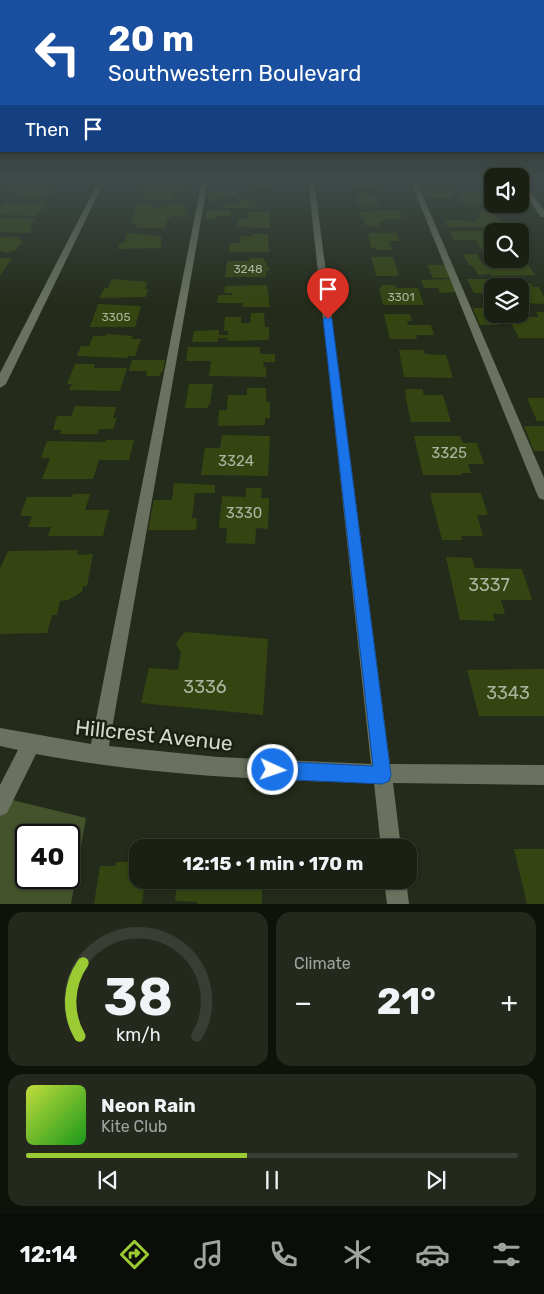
<!DOCTYPE html>
<meta charset="utf-8">
<style>
body{margin:0;font-family:Rubik,sans-serif;background:#24281d;color:#f1f3f6;height:100vh;display:flex;flex-direction:column;font-size:19px;white-space:nowrap}
*{box-sizing:border-box;margin:0}
p{font-size:16px;color:#a0a3a0}
.icon{flex:none;width:28px;height:28px;fill:none;stroke:currentColor;stroke-width:2;stroke-linecap:round;stroke-linejoin:round}
.map{position:relative;height:904px;overflow:hidden}
.details{display:flex;flex-direction:column;gap:8px;padding:8px;background:#0f120b;flex:1}
.details>*{flex:none}
.top-card{position:absolute;left:0px;top:0px;width:545px;height:152px;box-shadow:0 1px 4px #0004,0 0 0 1px #393e34;background:#1a4fa0;color:#fff;overflow:hidden}
.tools{position:absolute;left:484px;top:168px;display:grid;gap:10px}
.tools a{display:grid;place-items:center;width:45px;height:45px;border-radius:10px;background:#1b2014;box-shadow:0 1px 4px #0004,0 0 0 1px #393e34;font-size:25px}
.speed{position:absolute;left:15px;top:824px;display:flex;gap:10px;font-size:25px;font-weight:700;text-align:center}
.speed>*{display:grid;place-content:center;width:65px;height:65px;border-radius:50%;background:#1b2014;box-shadow:0 1px 4px #0004,0 0 0 1px #393e34;line-height:1}
.speed .limit{border:2px solid #111;border-radius:8px;background:#fff;color:#111}
.pin{position:absolute;display:grid;place-items:center;width:42px;height:42px;color:#fff;margin:-51px -21px;border-radius:50% 50% 50% 0;rotate:-45deg;box-shadow:0 0 5px #0007}
.pin .icon{rotate:45deg}
.me{position:absolute;width:55px;margin:-28px;rotate:93deg;stroke-linejoin:round;filter:drop-shadow(0 0 4px #0008)}
.turn{display:flex;align-items:center;gap:18px;height:105px;padding:0 25px;font-size:22px}
.turn .icon{width:65px;height:65px;stroke-width:2.5}
.turn b{display:block;font-size:35px;line-height:42px}
.then{display:flex;align-items:center;height:48px;padding:0 25px;background:#0003;gap:10px;font-size:19px}
.big{font-size:38px;font-weight:700;line-height:1.1}
.details .tile{flex:1;display:flex;flex-direction:column;justify-content:center;gap:8px;min-width:0;padding:0 18px;border-radius:15px;background:#24281d}
.details .dial{align-items:center;gap:0}
.dial svg{height:130px;overflow:visible;fill:none;stroke:#393e34;stroke-width:7;stroke-linecap:round;text-anchor:middle}
.dial text{fill:#f1f3f6;stroke:none}
.song{display:flex;align-items:center;gap:15px}
.cover{width:60px;height:60px;border-radius:8px;background:linear-gradient(135deg,hsl(70 70% 55%),hsl(120 70% 35%))}
.played{height:5px;border-radius:2px;background:linear-gradient(90deg,#9bcb33 45%,#393e34 45%)}
.keys{display:flex;justify-content:space-around;direction:ltr}
.heat{display:flex;justify-content:space-between;align-items:center;font-size:28px;direction:ltr}
.details .tiles{flex:1;display:grid;gap:8px;grid-template-columns:1fr 1fr}
.tile:last-child{grid-column:span 2}
.trip{position:absolute;left:129px;top:839px;width:288px;height:50px;border-radius:15px;background:#1b2014;box-shadow:0 1px 4px #0004,0 0 0 1px #393e34;font-weight:700;line-height:50px;text-align:center}
.tabs{display:flex;height:80px;justify-content:space-around;align-items:center;background:#0b0d08;color:#a0a3a0}
.tabs .icon{width:35px;height:35px}
.tabs .selected{color:#9bcb33}
.tabs b{font-size:22px;color:#f1f3f6}
.map>svg:first-child{display:block}
</style>
<div class="map">
<svg width="544" height="904" viewBox="0 0 544 904">
<rect width="100%" height="100%" fill="#242b1a"/>
<!-- green -->
<path fill="#44532c" fill-rule="evenodd" d="M0,797L86,818L71,904H0ZM26,835H69V878H26Z"/>
<!-- building -->
<g fill="#344511">
<path d="M11,180H61L59,183L8,184Z"/>
<path d="M144,180H177V183L143,182Z"/>
<path d="M253,180H269V189H252Z"/>
<path d="M352,180H367L368,183H378L379,188H354Z"/>
<path d="M445,180H476L478,184L454,185L453,182H446Z"/>
<path d="M164,185L169,186H192L191,192H172L171,195H175L174,200H141L144,192H139L141,187Z"/>
<path d="M6,186H36L56,187L49,197L16,198L20,192H0Z"/>
<path d="M431,191H451L455,198H431L429,195H425L423,192H431Z"/>
<path d="M208,192H237V197H218L217,202H210L211,197H207Z"/>
<path d="M356,194L375,196L379,207H359Z"/>
<path d="M458,194H484L490,205H463Z"/>
<path d="M238,197L251,198L250,201H256L255,208H223V204H237Z"/>
<path d="M6,202H45L43,204H45L36,216L0,215V207Z"/>
<path d="M137,204H151L150,208H162L163,205H186L185,211H188L187,217L172,216L171,218H168L165,228H136L138,225L131,223Z"/>
<path d="M207,210H231L230,216H216V219H205Z"/>
<path d="M372,211H400L402,219H384L385,222H379L380,227L364,225V218H361L360,212Z"/>
<path d="M478,211H492L504,227H448L444,219L476,222L475,218H481Z"/>
<path d="M249,212H270V228L237,227V219H248Z"/>
<path d="M0,218L35,219L29,227H33L29,233L0,232Z"/>
<path d="M449,231H492V249H481L476,240H454Z"/>
<path d="M127,233L161,236V248L117,249L120,243H124Z"/>
<path d="M368,233H397L399,241H387L390,243L392,250H376V248H371Z"/>
<path d="M252,234H268L269,252H229L230,243H240L241,236H252Z"/>
<path d="M0,237H21L19,241H23L14,251L3,253L4,251H0Z"/>
<path d="M463,254H477L483,265H506L503,260L506,259L526,261L535,275L492,276L491,274L478,275L472,265H469Z"/>
<path d="M371,257H393L399,276H376Z"/>
<path d="M0,258H12L0,276Z"/>
<path d="M250,258H264V261H266V266L269,267V271H266V277H225L227,261H249Z"/>
<path d="M427,265H445L451,278H433Z"/>
<path d="M112,279L147,282L145,289H148L146,297L99,298L105,288H108Z"/>
<path d="M450,279L456,292L440,293L438,288H424L421,280Z"/>
<path d="M467,279H490L492,282H504L506,286H492V293H474Z"/>
<path d="M518,283H530L533,287H539L544,297V304L525,303Z"/>
<path d="M267,285L270,307H243V303H217L218,295H232V293H224L225,286Z"/>
<path d="M381,285H395L396,288H418L424,305H383L379,288H381Z"/>
<path d="M98,304L141,306L135,327H90Z"/>
<path d="M473,308H492L499,325H480Z"/>
<path d="M536,312H544V338H519L508,317H539Z"/>
<path d="M251,313H264L265,327H269V340L227,341L228,338H218V342H192L194,331L219,330V335H228V331H224L225,317H241V323H250Z"/>
<path d="M384,314H410L412,321H407L408,325H431L434,335H416L417,339H390Z"/>
<path d="M106,334L133,336L132,339H141L135,356H128L127,358L77,356L81,346H89L93,336H105Z"/>
<path d="M188,347H260V354H275V362H264L263,367H266V377L209,376L211,361H186Z"/>
<path d="M399,350H423L425,354L446,355L453,378L404,377Z"/>
<path d="M132,360H165L163,372H161L160,376H146L147,371H129Z"/>
<path d="M75,364H95L94,368H127L120,391L69,390L72,384H67Z"/>
<path d="M189,384H213L210,405H208V408H185Z"/>
<path d="M247,388H266V402H270V418H265V425L218,426L219,410H227L228,395H247Z"/>
<path d="M405,389H422L424,395H443L451,422H411L405,395H407Z"/>
<path d="M527,398H544V421H537Z"/>
<path d="M75,406L116,407L113,418H117L113,429H99L97,434H60L61,430H53L57,416H71Z"/>
<path d="M524,426H544V451H534Z"/>
<path d="M222,435L270,436L268,476L201,475L205,448H220Z"/>
<path d="M414,436H460L463,443H477L484,464H468L471,473H461L462,475H423Z"/>
<path d="M106,440H134L129,460H99L93,479H42L50,458H41L47,441L105,442Z"/>
<path d="M174,483L215,485V493H195L192,518H197L196,530H148L154,500H172Z"/>
<path d="M246,488H262L261,498H269L268,529L256,528L255,544L226,543L227,528H219L222,496L246,497Z"/>
<path d="M430,493H481L488,515H477L483,536H461L462,540H442Z"/>
<path d="M73,494H90L85,510H109L103,536H48L51,527H28L32,516H20L27,497H72Z"/>
<path d="M79,550L77,555L93,554L87,586H83L82,592L68,600L60,601L57,615H52L47,633L0,634V569L8,551Z"/>
<path d="M446,557L472,558L475,568L522,569L532,600H501L505,614H493L495,621L460,620Z"/>
<path d="M185,632L268,639L263,715L141,703L149,668L178,670L181,653L176,643Z"/>
<path d="M544,669V716H479L467,670Z"/>
<path d="M181,845H203V848H180Z"/>
<path d="M514,849H544V904H527Z"/>
<path d="M116,862H138V880H145L142,904H94L100,866H115Z"/>
<path d="M177,880L262,881V904H197V902L175,901Z"/>
</g>
<g fill="none" stroke-linecap="round" stroke-linejoin="round">
<!-- minor -->
<g fill="#6a725f" fill-rule="evenodd">
<path d="M99,180H105L6,384L0,388V373Z"/>
<path d="M202,180H208L109,746L218,757L371,764L308,180H314L390,764L544,765V785L393,783L401,848H381L374,783C261,780 146,775 36,754L7,813L0,816V785L18,750L0,746V728L91,744Z"/>
<path d="M410,180H416L544,478V500L539,498L537,494Z"/>
<path d="M520,180L522,181L544,210V217H541L520,187Z"/>
<path d="M384,880H406L409,904H387Z"/>
</g>
</g>
<!-- sky -->
<linearGradient id="sky" x2="0" y2="1"><stop stop-color="#14180e"/><stop offset="0.59" stop-color="#3f4a49"/><stop offset="1" stop-color="#3f4a49" stop-opacity="0"/></linearGradient>
<rect width="544" height="306" fill="url(#sky)"/>
<!-- route -->
<path fill="#1a73e8" stroke="#114b97" d="M328,316L332,319L391,775L389,781L382,784L273,779L267,776L265,770L267,764L273,761L373,766L323,319Z"/>
<g text-anchor="middle" dominant-baseline="central" stroke-width="5" stroke-linejoin="round" paint-order="stroke">
<!-- far-number labels -->
<g font-size="12" fill="#acb49f">
<text x="248" y="269">3248</text>
<text x="401" y="297">3301</text>
<text x="116" y="317">3305</text>
</g>
<!-- number labels -->
<g font-size="15" fill="#acb49f">
<text x="449" y="453">3325</text>
<text x="236" y="461">3324</text>
<text x="244" y="513">3330</text>
</g>
<!-- near-number labels -->
<g font-size="18" fill="#acb49f">
<text x="489" y="585">3337</text>
<text x="205" y="687">3336</text>
<text x="508" y="693">3343</text>
</g>
<!-- near-street labels -->
<g font-size="21" fill="#d4d9ce" stroke="#1a2111">
<text transform="translate(154 735) rotate(6)">Hillcrest Avenue</text>
</g>
</g>
</svg>
<div class="tools">
<a><svg class="icon" aria-label="sound" viewBox="0 0 24 24"><path d="M4 9h4l5-4v14l-5-4H4zM17 9q2 3 0 6"/></svg></a>
<a><svg class="icon" aria-label="search" viewBox="0 0 24 24"><circle cx="10" cy="10" r="6"/><path d="M15 15l6 6"/></svg></a>
<a><svg class="icon" aria-label="layers" viewBox="0 0 24 24"><path d="M12 4l9 5-9 5-9-5zM3 14l9 5 9-5"/></svg></a>
</div>
<div class="speed"><div class="limit">40</div></div>
<div class="pin" style="left:328px;top:319px;background:#d93025"><svg class="icon" aria-label="arrive" viewBox="0 0 24 24"><path d="M6 21V4h12l-3 4 3 4H6"/></svg></div>
<svg class="me" style="left:273px;top:770px" viewBox="-20 -20 40 40"><circle r="17" fill="#1a73e8" stroke="#fff" stroke-width="3"/><path d="M0-11L8 9 0 5-8 9z" fill="#fff"/></svg>
<div class="trip">12:15 · 1 min · 170 m</div>
<div class="top-card">
<div class="turn"><svg class="icon" aria-label="left" viewBox="0 0 24 24"><path d="M17 20v-9H6M10 6l-5 5 5 5"/></svg><div><b>20 m</b>Southwestern Boulevard</div></div>
<div class="then">Then<svg class="icon" aria-label="arrive" viewBox="0 0 24 24"><path d="M6 21V4h12l-3 4 3 4H6"/></svg></div>
</div>
</div>
<section class="details">
<div class="tiles">
<div class="tile dial"><svg viewBox="0 0 100 80">
<path d="M14 69A42 42 0 1 1 86 69"/>
<path d="M14 69A42 42 0 0 1 16 24" stroke="#9bcb33"/>
<text x="50" y="56" font-size="32" font-weight="700">38</text>
<text x="50" y="72" font-size="11">km/h</text>
</svg></div>
<div class="tile"><p>Climate</p>
<div class="heat"><a>−</a><b class="big">21°</b><a>+</a></div>
</div>
<div class="tile">
<div class="song"><i class="cover"></i><div><b>Neon Rain</b><p>Kite Club</p></div></div>
<div class="played"></div>
<div class="keys"><svg class="icon" aria-label="previous" viewBox="0 0 24 24"><path d="M18 5L8 12l10 7zM5 5v14"/></svg><svg class="icon" aria-label="pause" viewBox="0 0 24 24"><path d="M8 5v14M16 5v14"/></svg><svg class="icon" aria-label="next" viewBox="0 0 24 24"><path d="M6 5l10 7-10 7zM19 5v14"/></svg></div>
</div>
</div>
</section>
<nav class="tabs">
<b>12:14</b>
<svg class="icon selected" aria-label="directions" viewBox="0 0 24 24"><path d="M12 3l9 9-9 9-9-9zM9 14v-3h6M13 9l2 2-2 2"/></svg>
<svg class="icon" aria-label="music" viewBox="0 0 24 24"><path d="M9 18V5l10-2v13"/><circle cx="6" cy="18" r="3"/><circle cx="16" cy="16" r="3"/></svg>
<svg class="icon" aria-label="phone" viewBox="0 0 24 24"><path d="M5 4h4l2 5-3 2q2 4 5 5l2-3 5 2v4C11 20 4 13 5 4z"/></svg>
<svg class="icon" aria-label="climate" viewBox="0 0 24 24"><path d="M12 3v18M4 7l16 10M4 17L20 7"/></svg>
<svg class="icon" aria-label="car" viewBox="0 0 24 24"><path d="M5 17H2v-5l4-1 3-4h7l3 4 3 1v5h-3M9 17h6M6 11h13"/><circle cx="7" cy="17" r="2"/><circle cx="17" cy="17" r="2"/></svg>
<svg class="icon" aria-label="filters" viewBox="0 0 24 24"><path d="M4 7h16M4 17h16"/><circle cx="9" cy="7" r="2"/><circle cx="15" cy="17" r="2"/></svg>
</nav>
